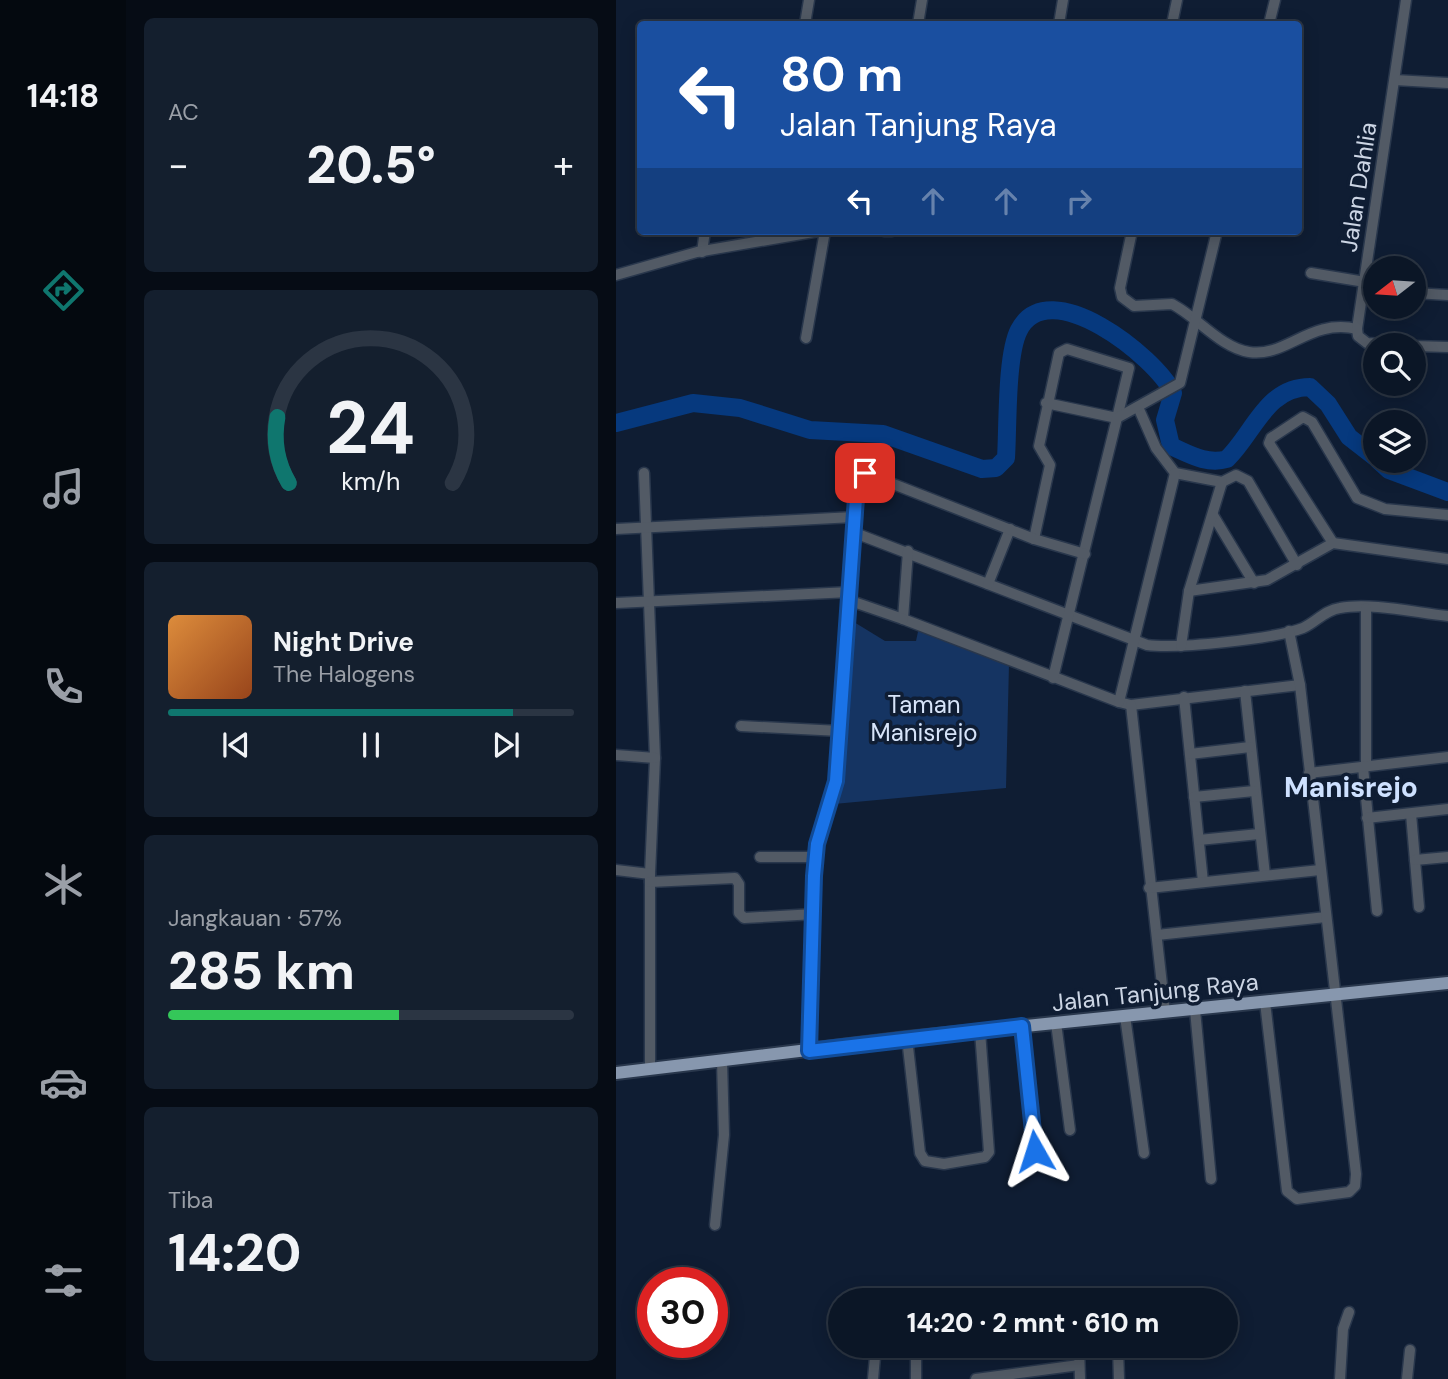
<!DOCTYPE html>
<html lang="id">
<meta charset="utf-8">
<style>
body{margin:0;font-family:"DM Sans",sans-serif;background:#141f2e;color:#f1f3f6;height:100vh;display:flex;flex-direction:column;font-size:26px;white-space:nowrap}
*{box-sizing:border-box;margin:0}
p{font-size:23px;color:#9a9fa7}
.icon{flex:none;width:38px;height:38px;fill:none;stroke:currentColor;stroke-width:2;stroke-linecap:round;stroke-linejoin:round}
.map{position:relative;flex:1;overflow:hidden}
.details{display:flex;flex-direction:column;gap:18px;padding:18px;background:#060c15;width:490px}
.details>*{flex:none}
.guide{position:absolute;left:21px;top:21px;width:665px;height:214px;border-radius:7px;box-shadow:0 4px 18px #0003,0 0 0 2px #2b3543;background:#1a4fa0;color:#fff;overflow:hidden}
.needle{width:46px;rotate:253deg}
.fabs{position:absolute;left:747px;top:256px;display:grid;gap:14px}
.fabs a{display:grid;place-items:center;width:63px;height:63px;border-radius:50%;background:#0b1626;box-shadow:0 4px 18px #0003,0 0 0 2px #2b3543;font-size:35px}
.speed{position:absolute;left:21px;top:1267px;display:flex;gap:14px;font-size:35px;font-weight:700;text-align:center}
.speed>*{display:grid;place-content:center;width:91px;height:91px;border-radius:50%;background:#0b1626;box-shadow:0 4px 18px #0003,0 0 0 2px #2b3543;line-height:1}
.speed .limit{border:10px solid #d22;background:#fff;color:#111}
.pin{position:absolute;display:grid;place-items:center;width:60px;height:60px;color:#fff;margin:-30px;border-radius:14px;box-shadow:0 4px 10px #0006}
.me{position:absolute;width:77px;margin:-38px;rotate:354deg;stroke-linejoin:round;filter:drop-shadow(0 0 5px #0008)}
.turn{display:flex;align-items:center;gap:24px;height:147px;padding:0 28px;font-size:32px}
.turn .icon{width:91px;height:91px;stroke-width:2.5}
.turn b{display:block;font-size:49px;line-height:60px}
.lanes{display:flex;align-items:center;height:66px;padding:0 28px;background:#0003;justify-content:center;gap:35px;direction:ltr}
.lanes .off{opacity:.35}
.big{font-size:52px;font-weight:800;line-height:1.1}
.details .card{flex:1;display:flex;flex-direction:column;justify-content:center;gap:10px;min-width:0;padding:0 24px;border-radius:10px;background:#141f2e}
.details .dial{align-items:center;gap:0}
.dial svg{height:182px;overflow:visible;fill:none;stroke:#2b3543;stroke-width:7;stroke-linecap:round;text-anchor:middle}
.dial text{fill:#f1f3f6;stroke:none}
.song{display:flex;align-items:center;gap:21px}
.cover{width:84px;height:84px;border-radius:10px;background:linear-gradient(135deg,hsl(30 70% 55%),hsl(20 70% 35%))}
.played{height:7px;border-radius:4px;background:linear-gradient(90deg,#0f766e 85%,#2b3543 85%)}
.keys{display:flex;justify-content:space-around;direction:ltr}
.heat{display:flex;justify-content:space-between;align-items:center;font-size:38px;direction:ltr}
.charge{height:10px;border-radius:5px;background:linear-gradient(90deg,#34c759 57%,#2b3543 0)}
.trip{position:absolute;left:212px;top:1288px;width:410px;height:70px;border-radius:35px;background:#0b1626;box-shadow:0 4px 18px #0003,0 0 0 2px #2b3543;font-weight:800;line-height:70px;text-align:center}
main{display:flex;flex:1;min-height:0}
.tabs{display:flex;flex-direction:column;width:126px;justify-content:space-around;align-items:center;background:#04090f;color:#9a9fa7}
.tabs .icon{width:49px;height:49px}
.tabs .current{color:#0f766e}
.tabs b{font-size:32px;color:#f1f3f6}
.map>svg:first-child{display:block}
</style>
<main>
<nav class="tabs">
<b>14:18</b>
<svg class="icon current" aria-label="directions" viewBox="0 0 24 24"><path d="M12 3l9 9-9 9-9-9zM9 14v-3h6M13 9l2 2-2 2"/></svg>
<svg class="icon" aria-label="music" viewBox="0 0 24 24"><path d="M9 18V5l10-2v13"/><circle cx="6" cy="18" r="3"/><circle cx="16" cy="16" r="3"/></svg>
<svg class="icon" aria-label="phone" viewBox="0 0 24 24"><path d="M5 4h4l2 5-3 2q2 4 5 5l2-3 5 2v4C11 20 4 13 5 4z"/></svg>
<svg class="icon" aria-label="climate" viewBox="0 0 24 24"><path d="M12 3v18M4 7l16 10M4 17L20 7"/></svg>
<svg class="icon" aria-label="car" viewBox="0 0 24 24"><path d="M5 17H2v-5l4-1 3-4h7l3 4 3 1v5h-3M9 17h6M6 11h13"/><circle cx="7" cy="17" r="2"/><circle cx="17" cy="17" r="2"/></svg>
<svg class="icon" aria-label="filters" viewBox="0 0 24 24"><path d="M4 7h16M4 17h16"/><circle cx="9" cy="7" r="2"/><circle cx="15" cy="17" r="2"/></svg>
</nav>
<section class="details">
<div class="card"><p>AC</p>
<div class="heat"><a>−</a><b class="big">20.5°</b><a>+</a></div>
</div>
<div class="card dial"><svg viewBox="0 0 100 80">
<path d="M14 69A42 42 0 1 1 86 69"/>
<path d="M14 69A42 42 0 0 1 9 40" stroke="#0f766e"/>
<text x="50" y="56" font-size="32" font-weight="700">24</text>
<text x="50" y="72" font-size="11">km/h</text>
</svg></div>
<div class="card">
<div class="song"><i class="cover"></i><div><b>Night Drive</b><p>The Halogens</p></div></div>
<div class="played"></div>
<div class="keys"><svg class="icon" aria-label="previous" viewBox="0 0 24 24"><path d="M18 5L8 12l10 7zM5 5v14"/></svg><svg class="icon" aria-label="pause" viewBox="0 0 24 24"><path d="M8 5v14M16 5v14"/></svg><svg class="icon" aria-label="next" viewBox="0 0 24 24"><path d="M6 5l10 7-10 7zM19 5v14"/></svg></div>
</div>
<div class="card"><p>Jangkauan · 57%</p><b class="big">285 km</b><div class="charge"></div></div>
<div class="card"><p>Tiba</p><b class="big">14:20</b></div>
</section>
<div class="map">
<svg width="832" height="1379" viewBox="0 0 832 1379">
<rect width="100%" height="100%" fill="#0f1d33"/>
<!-- green -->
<path fill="#153462" d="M233,619L269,641H300L303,627L393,664L390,788L218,804Z"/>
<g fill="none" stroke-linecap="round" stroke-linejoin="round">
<!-- river -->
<g stroke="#06397e" stroke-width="18">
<path d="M0,423L77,403L124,408L194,430L267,434L366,469L380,468L390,458C392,428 390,355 403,330C433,272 540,357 557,393L549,420L555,446C573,454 591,465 611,459C638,433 650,387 694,387L712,404L733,437L760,458"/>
<path d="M762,460L773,470L832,492"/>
</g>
<defs>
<g id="minor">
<path d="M189,24L193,0"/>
<path d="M302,24L306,0"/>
<path d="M443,24L447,0"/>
<path d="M556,24L561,0"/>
<path d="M653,24L659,0"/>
<path d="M779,80L832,83"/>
<path d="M268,231H276"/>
<path d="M516,231L504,288L506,297L518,306L556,304C580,316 605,348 633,352C670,358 694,318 741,329"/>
<path d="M86,252L89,231"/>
<path d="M695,273L749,282"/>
<path d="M0,275L81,252L203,231"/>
<path d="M748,290H760"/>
<path d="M798,293L832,295"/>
<path d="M190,338L209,231"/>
<path d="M784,345L751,343L742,336L741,329L790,0"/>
<path d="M798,346L832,347"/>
<path d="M522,407L540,448L559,473L606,482L620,475L632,481L681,565"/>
<path d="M28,473L39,758L34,874V1069"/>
<path d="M597,515L638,583"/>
<path d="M0,529L238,517"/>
<path d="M239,533L531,645C562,649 658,639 687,628C700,622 709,610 724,608C755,602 801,613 832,616"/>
<path d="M418,539L434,465L423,446L443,353L451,349L513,368L501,418L430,403"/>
<path d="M717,543L653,443L655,438L687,417L696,422L741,498L769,509L832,515"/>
<path d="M292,551L287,619L503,702L515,705L684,685"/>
<path d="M372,584L394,529"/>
<path d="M573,591L651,580L717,543L832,559"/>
<path d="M232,600L287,619"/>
<path d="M0,603L234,592"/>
<path d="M750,608V766"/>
<path d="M565,646L573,591L606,482"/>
<path d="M437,678L501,418L564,383L601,231"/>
<path d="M629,691L649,875"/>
<path d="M568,697L587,882"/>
<path d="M503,702L559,473"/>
<path d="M515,705L549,1012"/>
<path d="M125,726L224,731"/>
<path d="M574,754L634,747"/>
<path d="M0,755L39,758"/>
<path d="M747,767L761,911"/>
<path d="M693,773L832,757"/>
<path d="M578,797L638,791"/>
<path d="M795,814L803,907"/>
<path d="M751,818L832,809"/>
<path d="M583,840L643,834"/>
<path d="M144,857H200"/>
<path d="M799,860L832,857"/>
<path d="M0,870L34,874"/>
<path d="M34,882L119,878L123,884V913L128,918L199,914"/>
<path d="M533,888L704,870"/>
<path d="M541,935L710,917"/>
<path d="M649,1002L671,1191L681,1199L733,1192L739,1186L740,1174L684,685L673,631"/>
<path d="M579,1010L595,1179"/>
<path d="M509,1016L528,1153"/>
<path d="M440,1023L454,1130"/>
<path d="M406,1026L420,1151"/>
<path d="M291,1038L304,1153L309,1161L328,1164L369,1157L373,1152L364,1031"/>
<path d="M193,1051L198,876L201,844L220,781L241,484L244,475L249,473L418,539L469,554"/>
<path d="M99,1225L108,1135L106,1061"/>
<path d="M463,1346L464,1379"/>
<path d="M502,1348L503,1379"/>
<path d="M257,1379L260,1346"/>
<path d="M300,1379V1351"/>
<path d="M360,1379L463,1365"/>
<path d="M724,1379L727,1329L733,1312"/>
<path d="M791,1379L794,1350"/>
</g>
<path id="major" d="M0,1073L291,1038L832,983"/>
</defs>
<!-- minor casing -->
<use href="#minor" stroke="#29374c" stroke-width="13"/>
<!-- major casing -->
<use href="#major" stroke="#29374c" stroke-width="16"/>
<!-- minor -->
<use href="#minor" stroke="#525a65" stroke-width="10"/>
<!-- major -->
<use href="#major" stroke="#8797ae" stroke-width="12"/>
</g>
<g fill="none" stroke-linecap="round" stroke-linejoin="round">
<defs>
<path id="route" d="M249,473L244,475L241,484L220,781L201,844L198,876L193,1051L406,1026L419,1151"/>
</defs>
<!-- route casing -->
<use href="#route" stroke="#114b97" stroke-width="18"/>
<!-- route -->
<use href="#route" stroke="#1a73e8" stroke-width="12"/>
</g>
<g text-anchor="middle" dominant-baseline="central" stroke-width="7" stroke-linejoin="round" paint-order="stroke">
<!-- street labels -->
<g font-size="24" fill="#ccd5e4" stroke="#0f1d33">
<text transform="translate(742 187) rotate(-81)">Jalan Dahlia</text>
<text transform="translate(539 992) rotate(-6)">Jalan Tanjung Raya</text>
</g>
<!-- park labels -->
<g font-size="24" fill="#d7e4f9" stroke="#0f1d33">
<text x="308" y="704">Taman<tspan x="308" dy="28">Manisrejo</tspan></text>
</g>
<!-- quarter labels -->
<g font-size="28" font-weight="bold" fill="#cee1ff" stroke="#0f1d33">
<text x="735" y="787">Manisrejo</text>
</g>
</g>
</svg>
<div class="fabs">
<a><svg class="needle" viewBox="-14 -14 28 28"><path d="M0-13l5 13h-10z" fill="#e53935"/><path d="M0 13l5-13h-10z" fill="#9a9fa7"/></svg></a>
<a><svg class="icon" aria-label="search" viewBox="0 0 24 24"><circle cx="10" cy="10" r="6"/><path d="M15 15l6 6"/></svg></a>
<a><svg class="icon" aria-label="layers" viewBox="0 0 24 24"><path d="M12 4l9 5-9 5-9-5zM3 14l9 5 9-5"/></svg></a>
</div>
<div class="speed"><div class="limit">30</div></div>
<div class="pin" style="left:249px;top:473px;background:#d93025"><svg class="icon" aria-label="arrive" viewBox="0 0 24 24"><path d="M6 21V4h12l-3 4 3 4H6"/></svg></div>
<svg class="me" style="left:419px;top:1151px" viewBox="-20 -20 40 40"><path d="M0-17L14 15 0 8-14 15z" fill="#1a73e8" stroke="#fff" stroke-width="4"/></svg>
<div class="trip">14:20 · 2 mnt · 610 m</div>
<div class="guide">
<div class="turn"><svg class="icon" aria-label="left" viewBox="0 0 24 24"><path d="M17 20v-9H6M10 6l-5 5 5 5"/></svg><div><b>80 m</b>Jalan Tanjung Raya</div></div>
<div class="lanes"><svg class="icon" aria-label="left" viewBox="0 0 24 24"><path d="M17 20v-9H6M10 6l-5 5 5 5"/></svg><svg class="icon off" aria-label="ahead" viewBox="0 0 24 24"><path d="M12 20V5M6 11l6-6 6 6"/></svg><svg class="icon off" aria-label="ahead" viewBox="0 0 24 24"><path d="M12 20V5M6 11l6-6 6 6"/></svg><svg class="icon off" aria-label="right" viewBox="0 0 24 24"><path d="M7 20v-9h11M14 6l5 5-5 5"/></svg></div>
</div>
</div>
</main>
